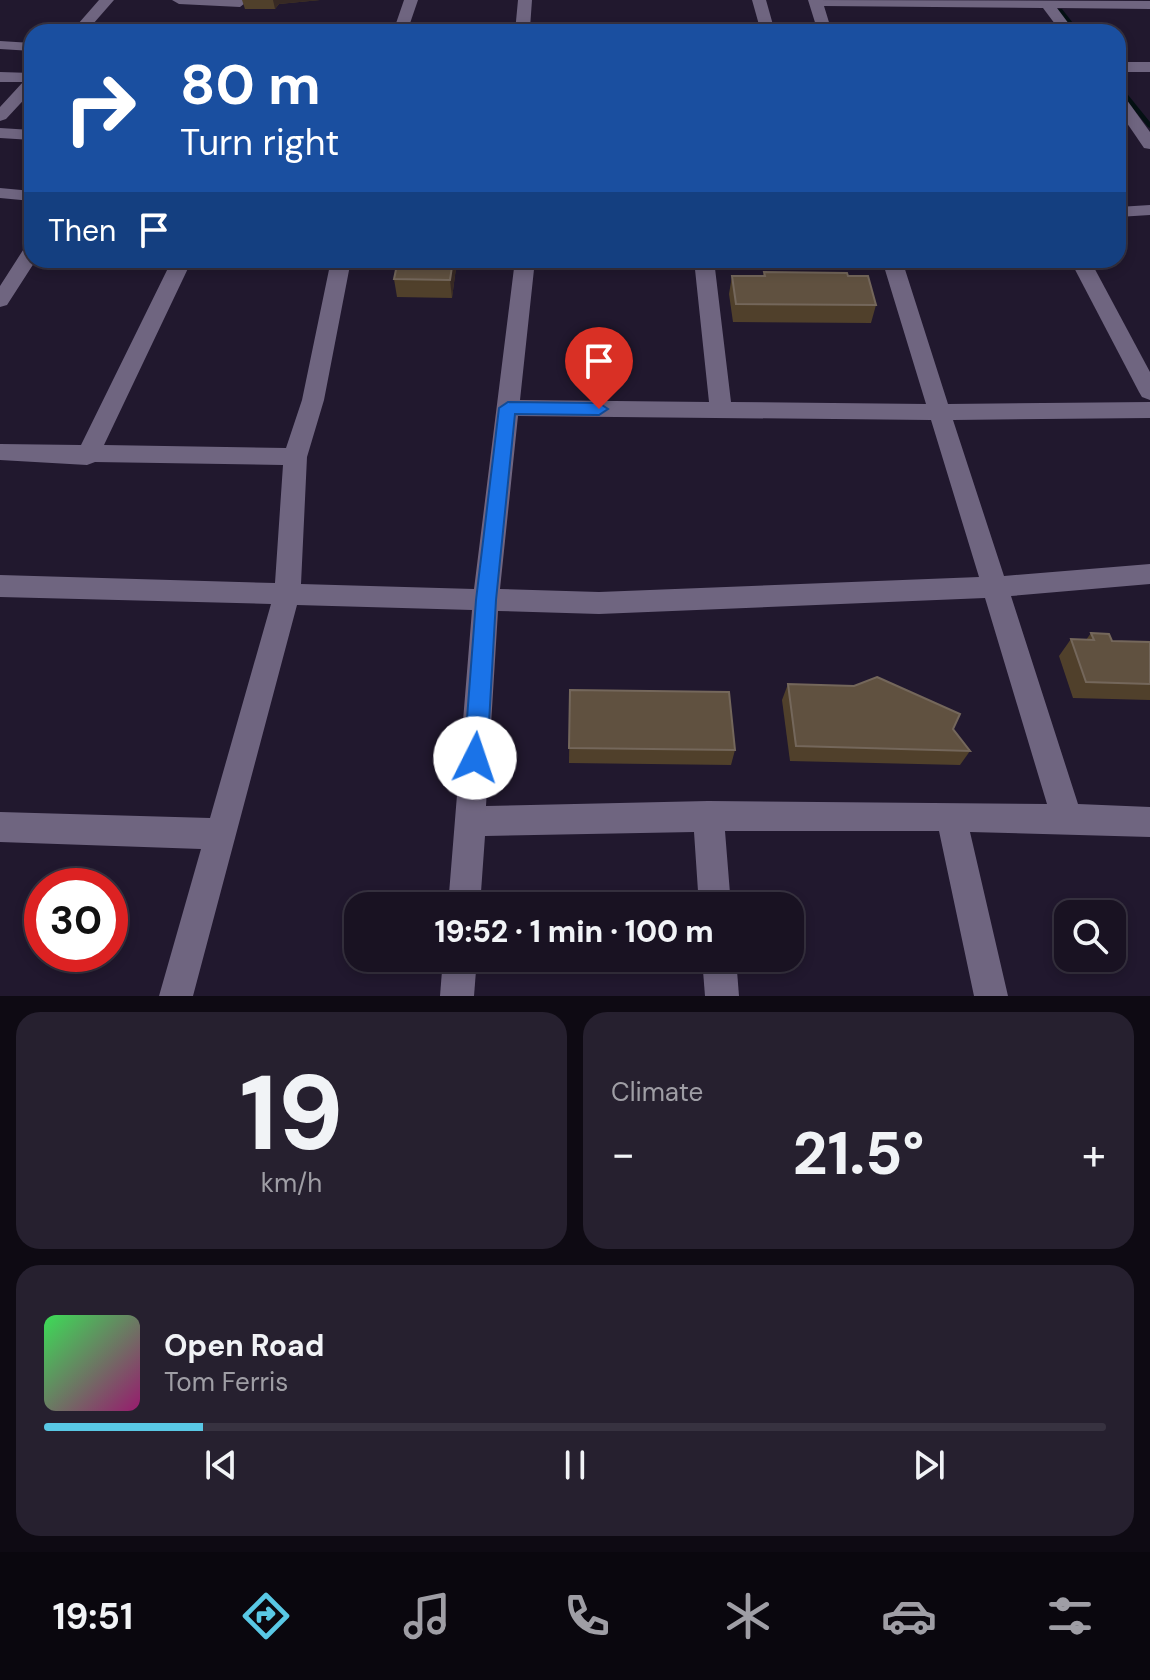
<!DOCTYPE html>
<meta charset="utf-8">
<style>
body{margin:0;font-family:"DM Sans",sans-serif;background:#26202f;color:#f1f3f6;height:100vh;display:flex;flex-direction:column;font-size:30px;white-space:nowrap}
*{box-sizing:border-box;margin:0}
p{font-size:26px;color:#9f9ea5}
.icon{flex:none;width:44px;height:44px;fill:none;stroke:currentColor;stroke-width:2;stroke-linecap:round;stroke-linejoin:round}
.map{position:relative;height:996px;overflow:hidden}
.side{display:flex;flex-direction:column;gap:16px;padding:16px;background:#0e0a13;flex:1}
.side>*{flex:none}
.top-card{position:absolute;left:24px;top:24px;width:1102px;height:244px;border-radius:24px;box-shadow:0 4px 12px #0003,0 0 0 2px #373240;background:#1a4fa0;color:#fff;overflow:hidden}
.buttons{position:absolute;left:1054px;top:900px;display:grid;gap:16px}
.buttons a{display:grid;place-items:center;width:72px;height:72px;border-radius:16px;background:#191222;box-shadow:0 4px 12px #0003,0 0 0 2px #373240;font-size:40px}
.speed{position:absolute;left:24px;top:868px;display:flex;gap:16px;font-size:40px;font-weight:700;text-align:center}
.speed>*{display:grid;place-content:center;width:104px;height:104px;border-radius:50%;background:#191222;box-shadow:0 4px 12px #0003,0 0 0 2px #373240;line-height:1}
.speed .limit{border:12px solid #d22;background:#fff;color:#111}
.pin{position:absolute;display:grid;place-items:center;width:68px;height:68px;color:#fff;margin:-82px -34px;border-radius:50% 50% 50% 0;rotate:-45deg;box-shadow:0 0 8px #0007}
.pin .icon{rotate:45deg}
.me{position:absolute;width:88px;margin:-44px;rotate:4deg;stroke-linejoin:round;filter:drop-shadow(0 0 6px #0008)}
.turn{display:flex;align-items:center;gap:28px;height:168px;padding:0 24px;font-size:36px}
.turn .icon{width:104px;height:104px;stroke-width:2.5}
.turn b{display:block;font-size:56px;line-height:68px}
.then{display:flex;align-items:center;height:76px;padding:0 24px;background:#0003;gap:16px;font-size:30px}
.big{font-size:60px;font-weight:800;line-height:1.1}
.side .tile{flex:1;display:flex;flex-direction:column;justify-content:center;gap:12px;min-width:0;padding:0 28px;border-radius:24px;background:#26202f}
.side .dial{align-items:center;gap:0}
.dial b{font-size:104px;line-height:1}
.song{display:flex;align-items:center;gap:24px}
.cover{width:96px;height:96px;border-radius:12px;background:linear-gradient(135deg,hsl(130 70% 55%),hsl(320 70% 35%))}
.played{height:8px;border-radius:4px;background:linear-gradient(90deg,#59c8e5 15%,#373240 15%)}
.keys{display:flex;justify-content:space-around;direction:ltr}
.heat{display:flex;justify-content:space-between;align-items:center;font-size:44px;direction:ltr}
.side .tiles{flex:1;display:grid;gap:16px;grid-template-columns:1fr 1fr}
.tile:last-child{grid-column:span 2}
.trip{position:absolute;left:344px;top:892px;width:460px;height:80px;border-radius:24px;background:#191222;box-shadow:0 4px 12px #0003,0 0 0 2px #373240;font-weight:800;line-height:80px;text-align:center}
.menu{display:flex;height:128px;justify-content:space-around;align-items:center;background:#0a070e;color:#9f9ea5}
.menu .icon{width:56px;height:56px}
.menu .active{color:#59c8e5}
.menu b{font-size:36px;color:#f1f3f6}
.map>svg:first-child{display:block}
</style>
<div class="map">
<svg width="1150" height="996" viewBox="0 0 1150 996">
<rect width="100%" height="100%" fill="#21182e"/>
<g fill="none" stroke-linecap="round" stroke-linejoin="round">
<!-- stream -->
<g fill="#041013" fill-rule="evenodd">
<path d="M1058,9H1062L1080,32H1074L1057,10Z"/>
<path d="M1118,84L1120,85L1150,122V128L1148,127L1118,90Z"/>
</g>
<!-- minor -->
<g fill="#6f6580" fill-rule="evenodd">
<path d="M99,0H114L86,32H71Z"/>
<path d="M172,0H249L240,7L179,4Z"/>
<path d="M404,0H418L407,32H393Z"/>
<path d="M518,0H532L530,28H646L653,32H515Z"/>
<path d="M752,0H766L775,32H761Z"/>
<path d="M808,0L1150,1V9L1057,8L1075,32H1061L1043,8L824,6L832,32H818Z"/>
<path d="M0,41L32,43V51L0,49Z"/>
<rect x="1118" y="62" width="32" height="10"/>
<path d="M0,72L32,73V91L6,119L0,121V107L23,82H0Z"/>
<path d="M1118,94L1124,96L1150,132V149L1144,148L1118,110Z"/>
<path d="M0,128L32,130V140L0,138Z"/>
<path d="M0,188L32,191V201L0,198Z"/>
<path d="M1150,205V215L1118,217V207Z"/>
<path d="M32,245V260H36L7,305L0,307V286L25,247Z"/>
<path d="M172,260H192L104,445L286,448L302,400L331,260H351L324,400L307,457L301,584L474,589L515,260H535L520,400L709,402L694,260H714L731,402L926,404L882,260H902L948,404L1150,402V418L953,420L1004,576L1150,564V584L1011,596L1078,804L1150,807V837L970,832L1008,996H974L939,831H725L731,906H699L694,832L485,836L480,906H448L472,610L297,605L193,996H159L201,849L0,842V812L210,818L271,604L0,597V575L275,583L283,465L95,462L87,465L0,460V444L81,445ZM518,416L931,420L979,577L599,592L500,589ZM985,598L1047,804L708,801L486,806L498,611L599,614Z"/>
<path d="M1070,260H1090L1150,372V400L1142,397L1139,392Z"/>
<path d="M443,958H477L474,996H440Z"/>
<path d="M702,958H736L739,996H705Z"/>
</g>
</g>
<!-- wall -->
<g fill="#50402b">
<path d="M242,0H320L279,4L275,9H245Z"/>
<path d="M398,260H457L452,298L397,297L394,279Z"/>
<path d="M764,272L848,276L876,305L871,323L733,322L729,294L732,276H763Z"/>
<path d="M1091,633L1112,641L1150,642V700L1073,698L1059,656L1071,639L1086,640Z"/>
<path d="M788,684L953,729L970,751L960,765L790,761L782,700Z"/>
<path d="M570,690L735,750L731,765L569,763Z"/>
</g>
<!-- shaded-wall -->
<g fill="#372924">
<path d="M273,0H320L279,4L275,9Z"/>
<path d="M453,260H457L452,298L450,280Z"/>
</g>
<!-- building -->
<g fill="#605140" stroke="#74675b" stroke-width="2">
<path d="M398,260H453L450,280L394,279Z"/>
<path d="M764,272L847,273L848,276H868L876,305L736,304L732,276H765Z"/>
<path d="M1091,633L1109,634L1112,641L1150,642V684L1086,682L1071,639L1094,640Z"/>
<path d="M877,677L960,714L953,729L970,751L796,746L788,684L854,686Z"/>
<path d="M570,690L729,692L735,750L569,748Z"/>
</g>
<!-- route -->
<path fill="#1a73e8" stroke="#114b97" stroke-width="2" d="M508,402L599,403L608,409L599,415L515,414L496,600L487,758L483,765L475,768L468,765L464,758L476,600L499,408Z"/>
</svg>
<div class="buttons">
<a><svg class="icon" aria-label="search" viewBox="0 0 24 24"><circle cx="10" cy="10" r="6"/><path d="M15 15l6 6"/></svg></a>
</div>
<div class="speed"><div class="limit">30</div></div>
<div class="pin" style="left:599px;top:409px;background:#d93025"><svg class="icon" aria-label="arrive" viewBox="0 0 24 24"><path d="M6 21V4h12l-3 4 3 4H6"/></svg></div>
<svg class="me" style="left:475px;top:758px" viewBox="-20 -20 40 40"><circle r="19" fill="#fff"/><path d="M0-13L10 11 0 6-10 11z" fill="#1a73e8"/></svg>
<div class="trip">19:52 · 1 min · 100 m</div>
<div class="top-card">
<div class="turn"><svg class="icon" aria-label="right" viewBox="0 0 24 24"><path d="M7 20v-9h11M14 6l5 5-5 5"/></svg><div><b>80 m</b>Turn right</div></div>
<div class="then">Then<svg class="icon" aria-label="arrive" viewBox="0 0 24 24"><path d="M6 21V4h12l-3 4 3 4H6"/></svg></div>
</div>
</div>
<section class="side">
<div class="tiles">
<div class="tile dial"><b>19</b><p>km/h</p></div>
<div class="tile"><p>Climate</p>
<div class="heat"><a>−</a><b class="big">21.5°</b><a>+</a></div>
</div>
<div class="tile">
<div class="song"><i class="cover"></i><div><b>Open Road</b><p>Tom Ferris</p></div></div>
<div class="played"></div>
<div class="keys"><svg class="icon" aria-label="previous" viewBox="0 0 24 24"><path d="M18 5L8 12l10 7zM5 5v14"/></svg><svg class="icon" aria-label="pause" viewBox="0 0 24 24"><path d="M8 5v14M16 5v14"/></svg><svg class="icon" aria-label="next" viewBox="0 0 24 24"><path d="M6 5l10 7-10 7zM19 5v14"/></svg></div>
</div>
</div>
</section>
<nav class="menu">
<b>19:51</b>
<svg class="icon active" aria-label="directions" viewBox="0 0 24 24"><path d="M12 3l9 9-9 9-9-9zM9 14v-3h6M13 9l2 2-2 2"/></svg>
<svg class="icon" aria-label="music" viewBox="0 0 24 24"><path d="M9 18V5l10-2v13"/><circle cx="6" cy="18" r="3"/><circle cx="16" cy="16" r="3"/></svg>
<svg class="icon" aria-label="phone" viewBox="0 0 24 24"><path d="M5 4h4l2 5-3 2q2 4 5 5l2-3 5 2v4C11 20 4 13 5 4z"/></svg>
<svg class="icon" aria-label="climate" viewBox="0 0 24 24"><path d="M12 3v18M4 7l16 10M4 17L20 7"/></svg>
<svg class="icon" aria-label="car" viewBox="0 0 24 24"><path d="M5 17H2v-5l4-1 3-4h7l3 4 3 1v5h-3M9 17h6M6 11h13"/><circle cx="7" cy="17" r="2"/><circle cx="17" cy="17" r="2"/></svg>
<svg class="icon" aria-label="filters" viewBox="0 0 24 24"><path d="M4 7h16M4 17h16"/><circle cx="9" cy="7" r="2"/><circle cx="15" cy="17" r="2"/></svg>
</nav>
